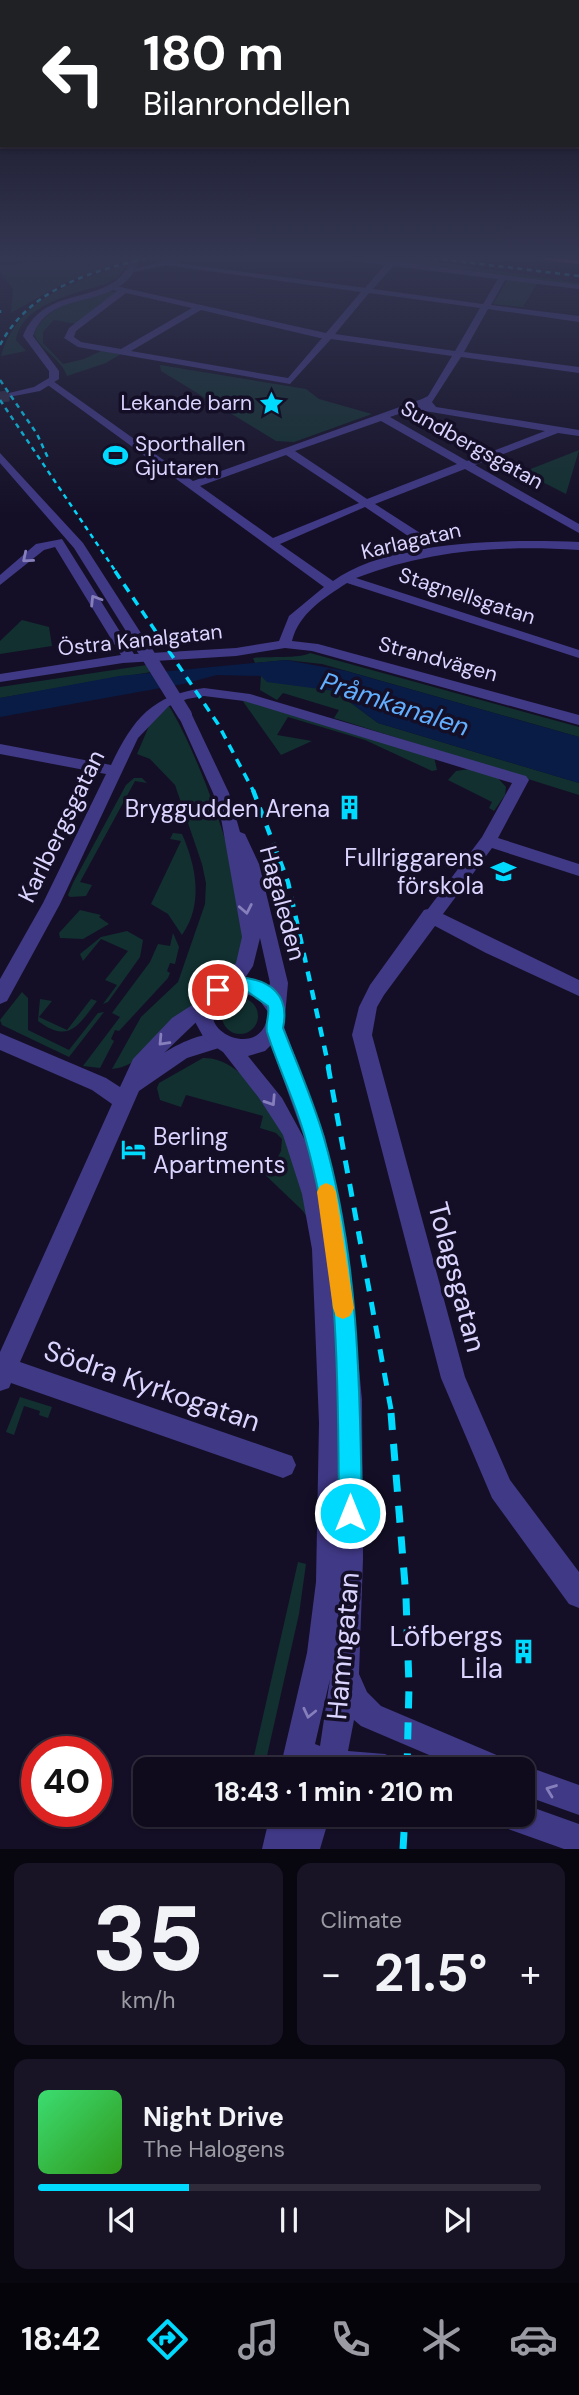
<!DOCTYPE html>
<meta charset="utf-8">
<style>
body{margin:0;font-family:"DM Sans",sans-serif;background:#181425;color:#f1f3f6;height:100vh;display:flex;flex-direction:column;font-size:26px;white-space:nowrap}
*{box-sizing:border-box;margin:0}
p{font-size:23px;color:#9b9ba3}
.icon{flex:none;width:38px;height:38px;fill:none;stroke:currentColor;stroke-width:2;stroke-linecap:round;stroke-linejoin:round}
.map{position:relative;height:1849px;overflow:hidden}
.panel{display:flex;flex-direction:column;gap:14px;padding:14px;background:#08060f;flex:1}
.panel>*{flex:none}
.top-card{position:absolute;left:0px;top:0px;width:579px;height:147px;box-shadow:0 2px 5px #0004,0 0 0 2px #2f2b3b;background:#202124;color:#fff;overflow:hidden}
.speed{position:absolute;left:21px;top:1736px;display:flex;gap:14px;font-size:35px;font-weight:700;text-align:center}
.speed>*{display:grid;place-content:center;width:91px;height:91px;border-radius:50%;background:#0f0b1c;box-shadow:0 2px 5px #0004,0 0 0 2px #2f2b3b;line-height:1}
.speed .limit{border:10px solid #d22;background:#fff;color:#111}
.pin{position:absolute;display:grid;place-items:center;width:60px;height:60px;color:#fff;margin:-30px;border:4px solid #fff;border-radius:50%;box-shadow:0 2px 7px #0007}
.me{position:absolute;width:77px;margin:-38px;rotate:0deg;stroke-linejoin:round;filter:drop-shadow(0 0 5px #0008)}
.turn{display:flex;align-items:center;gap:24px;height:147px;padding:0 28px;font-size:32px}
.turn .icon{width:91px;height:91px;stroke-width:2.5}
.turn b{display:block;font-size:49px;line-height:60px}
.big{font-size:52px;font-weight:700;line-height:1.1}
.panel .card{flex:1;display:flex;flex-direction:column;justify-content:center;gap:10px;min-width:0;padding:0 24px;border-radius:14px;background:#181425}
.panel .dial{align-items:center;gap:0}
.dial b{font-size:91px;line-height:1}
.song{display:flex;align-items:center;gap:21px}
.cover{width:84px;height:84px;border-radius:10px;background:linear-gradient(135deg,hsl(140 70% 55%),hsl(110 70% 35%))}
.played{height:7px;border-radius:4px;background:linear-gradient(90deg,#00daff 30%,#2f2b3b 30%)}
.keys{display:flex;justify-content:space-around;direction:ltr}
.heat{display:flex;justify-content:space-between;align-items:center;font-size:38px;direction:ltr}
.panel .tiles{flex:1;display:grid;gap:14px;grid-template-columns:1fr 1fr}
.card:last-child{grid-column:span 2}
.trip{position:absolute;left:133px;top:1757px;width:402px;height:70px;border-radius:14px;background:#0f0b1c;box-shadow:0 2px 5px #0004,0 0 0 2px #2f2b3b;font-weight:700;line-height:70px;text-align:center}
.tabs{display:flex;height:112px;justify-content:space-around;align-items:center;background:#06040b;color:#9b9ba3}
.tabs .icon{width:49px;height:49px}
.tabs .on{color:#00daff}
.tabs b{font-size:32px;color:#f1f3f6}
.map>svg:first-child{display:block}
</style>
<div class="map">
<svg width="579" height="1849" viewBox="0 0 579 1849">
<rect width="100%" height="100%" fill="#140f26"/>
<!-- green -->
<g fill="#123030">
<path d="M113,257H126L127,261L66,282L11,313L13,289L0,271V265Z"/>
<path d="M349,257H405L579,283V287L538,282L523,307L493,304L508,279Z"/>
<path d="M128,264L118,277L108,283C77,294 23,302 16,340L26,351L1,356C19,296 74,282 128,264Z"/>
<path d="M109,291L117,293L76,324L54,320L43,332V343L63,364L84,359L103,350L121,354L106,363L67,376C61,358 42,352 34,334C44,306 83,298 109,291Z"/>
<path d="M160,365L306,389L319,399L372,414L294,442L276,441L161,371Z"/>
<path d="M579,450L566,494L523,472Z"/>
<path d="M22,620L49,627L52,646L0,654V641Z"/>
<path d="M310,653L579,727V737L322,664L286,660L255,663L253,658C266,656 300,659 310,653Z"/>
<path d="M147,665L151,672L0,698V687Z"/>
<path d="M261,676L335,691L378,723L579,783V795L334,718L339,710L283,693L277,700L260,690Z"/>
<path d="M242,700L434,757L437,770L432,771L365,740L288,717L277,735L312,741L281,755Z"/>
<path d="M169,706C197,750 260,910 239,959C228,984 196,1005 176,1024C158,1040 138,1067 112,1069L141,1017L178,982L205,904L206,883L202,864L175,785L150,759L137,754L149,726Z"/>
<path d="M470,769L495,775L506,787L505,795L494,811L489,808L492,802L448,780L456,771Z"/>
<path d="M134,778H142L147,783L135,781L80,882L92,885L86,896L70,897L68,895L73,883L126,785Z"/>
<path d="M173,833L182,834C196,866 204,904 182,935L168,914L151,904L181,841L170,839Z"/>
<path d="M80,910L101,915L99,917L109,924L83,939L60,938L59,933Z"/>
<path d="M127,931L143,940L140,957L108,1002L103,1004L117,985L105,980L128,951L101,939L83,961L80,954L101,937Z"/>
<path d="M173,933L179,947L175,964L170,963L167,971L170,973L168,978L119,1031L115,1030L111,1039L114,1041L100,1068L83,1066L120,1017L112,1013L150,962L158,944L170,946Z"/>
<path d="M22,992L28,998V1030L69,1050L98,1013L104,1012L69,1057L2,1025L0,1020Z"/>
<circle cx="240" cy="1016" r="18"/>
<path d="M40,999L52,1001L39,1017L67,1030L91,999L97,1001C78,1026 69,1044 38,1021Z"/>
<path d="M203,1058C240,1057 274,1108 289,1139C302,1167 308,1203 317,1233L303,1211L256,1166L276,1161L281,1151L282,1139L276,1133L260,1128L263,1116L186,1095L181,1107L160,1100L157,1088L159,1083Z"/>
<path d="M20,1397L52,1407L48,1418L39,1415L40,1411L24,1406L14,1435L6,1432Z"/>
<path d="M298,1562L306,1564L299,1614L264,1769H251Z"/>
</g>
<!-- water -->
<path fill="#091c45" d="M286,660L346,671L579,737V783L378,723L335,691L267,682L261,676L217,675L183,684L0,717V698L119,676Z"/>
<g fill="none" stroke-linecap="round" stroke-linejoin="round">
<!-- tertiary-tunnel-far1 -->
<path stroke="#322d47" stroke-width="9" stroke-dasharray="9 4.5" stroke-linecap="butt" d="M0,397L12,395"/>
<!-- tertiary-tunnel -->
<path stroke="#322d47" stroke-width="11" stroke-dasharray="11 5" stroke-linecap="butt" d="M0,397L9,396"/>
<!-- minor -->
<g fill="#403986" fill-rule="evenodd">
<path d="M339,257H362L579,285V289L505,280L491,305L579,316V322L488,309L464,352L579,367V373L461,357L432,402L436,407L579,430V436L558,433L475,465L579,524V533L465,469L375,504L431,540V546H423L365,507L280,544L333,581C390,540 508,539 579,542V550C502,545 429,550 356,578L579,650V658L347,583C324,598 299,613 292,641L318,644L579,715V725L312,651L285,648L236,656L123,663L0,682V674L121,655L55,547L44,550L0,585V575L36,544L62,539L134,654L236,648L279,641L289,616L324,587L45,383L53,381L193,481L422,399L428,396L452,356L331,339L290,384L78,347L64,338L69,328L117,291L108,289L111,285L326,333L361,292L166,265L134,272L130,270L177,258L181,260L176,263L365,288L385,265ZM393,266L498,279L483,304L373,289ZM126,293L192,308L121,349L81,342L74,337L76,331ZM369,293L480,308L455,351L335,334ZM201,310L320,338H322L288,378L131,351ZM413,409L545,431L467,461L390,417ZM381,421L457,464L367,499L295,451ZM286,455L359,503L273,538L200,486Z"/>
<path d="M204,688L250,694L526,776L529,780L498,838L579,864V876L492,848L443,914L579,980V996L486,953L435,926L384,995L377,1007L372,1035L465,1377L510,1480L579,1572V1608L569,1604L492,1498L441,1378L352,1035L359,1007L370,985L424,910L428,909L482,837L512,783L244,701L204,696L187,699L169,706L138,738L60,904L7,1001L0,1004V979L43,903L106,774L0,754V744L111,765C133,719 152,695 204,688Z"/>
<path d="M206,996L213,999L215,1004L164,1053C177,1044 206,1030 222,1035L225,1041L222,1047L187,1058L139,1091L20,1362L292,1456L296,1465L292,1474L283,1478L11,1383L9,1388L0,1391V1352L112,1104L92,1090L0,1050V1033L106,1078L120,1087L133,1059L172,1018Z"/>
</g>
<!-- tertiary -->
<g fill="#403986" fill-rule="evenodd">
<path d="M132,257H140C123,316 52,283 33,336L59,371V379L40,391L9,397V393L34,387L49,378V371L23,336C45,280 116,310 132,257Z"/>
<path d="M0,453L83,543L146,641L144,644H134L74,548L0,463Z"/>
<path d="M185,710L192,715L229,793L240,832L245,834L259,864L288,983L284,1027L325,1137L347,1241L362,1400L363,1559L359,1674L367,1692L381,1706L506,1759L511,1769H462L361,1726L354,1720L348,1751L385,1754L395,1759L400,1769H280L307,1653L316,1582L319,1423L312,1249L302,1194L283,1135L259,1098L223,1052L205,1040L194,1020L197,1000L208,987L219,983L236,963L242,937L221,818L213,793L178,715ZM260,938L270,983L269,986L245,978L253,966ZM239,992L258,998L268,1012C264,1072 168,1017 239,992ZM271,1045L305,1140L282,1098L248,1056L265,1051ZM330,1679L320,1746L315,1744Z"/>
<path d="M523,1765L579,1785V1815L523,1795V1769H513Z"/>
<path d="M523,1804L579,1824V1849H564L500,1826L496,1815H523Z"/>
<path d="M270,1815H330L320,1849H262Z"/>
</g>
<!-- primary -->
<path fill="#c95bff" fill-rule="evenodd" d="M534,257L579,260V264L538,259Z"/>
<!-- rail-far4 -->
<g stroke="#00daff" stroke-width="2.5" stroke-dasharray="5 4.5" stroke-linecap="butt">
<path d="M423,257L579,276"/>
<path d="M0,310V313"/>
<path d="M0,345C30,288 94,270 153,257"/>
<path d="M0,380L37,434L49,460"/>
<path d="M0,400L116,572"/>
</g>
<!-- rail-far3 -->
<path stroke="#00daff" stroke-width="3.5" stroke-dasharray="9 7" stroke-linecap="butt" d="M115,571L218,724L254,792"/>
<!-- rail-far2 -->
<path stroke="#00daff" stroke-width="4.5" stroke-dasharray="10 9" stroke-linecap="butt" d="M253,790L288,882L329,1068"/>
<!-- rail-far1 -->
<path stroke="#00daff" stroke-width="5" stroke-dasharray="13 11" stroke-linecap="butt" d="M328,1066L392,1415"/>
<!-- rail -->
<g stroke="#00daff" stroke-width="7" stroke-dasharray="17 14" stroke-linecap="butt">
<path d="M391,1413L406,1597L409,1686L407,1769"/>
<path d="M403,1849L405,1815"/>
</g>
<!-- tertiary-bridge -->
<path stroke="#403986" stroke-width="14" d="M139,641L185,715"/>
</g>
<!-- one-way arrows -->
<defs><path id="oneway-chevron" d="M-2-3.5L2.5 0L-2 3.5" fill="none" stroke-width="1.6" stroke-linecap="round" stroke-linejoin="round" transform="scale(1.75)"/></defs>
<g stroke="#867fbc">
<use href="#oneway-chevron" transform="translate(27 558) rotate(140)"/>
<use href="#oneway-chevron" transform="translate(95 600) rotate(-122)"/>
<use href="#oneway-chevron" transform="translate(246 909) rotate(79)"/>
<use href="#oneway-chevron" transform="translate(163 1041) rotate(133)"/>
<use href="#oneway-chevron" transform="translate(271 1101) rotate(57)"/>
<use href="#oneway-chevron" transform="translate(309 1713) rotate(103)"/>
<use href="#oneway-chevron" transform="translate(551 1790) rotate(-159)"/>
</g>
<!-- sky -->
<linearGradient id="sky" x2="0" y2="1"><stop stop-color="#0b0815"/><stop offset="0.5" stop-color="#343752"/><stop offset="1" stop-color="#343752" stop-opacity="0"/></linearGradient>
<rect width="579" height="516" fill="url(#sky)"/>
<!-- route -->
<path fill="#00daff" stroke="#008ea6" stroke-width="2" d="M239,977C271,980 290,995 283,1028C297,1064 313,1100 324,1138C359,1259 360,1388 362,1513L359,1521L350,1525L342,1521L339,1513C338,1388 340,1258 305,1137C295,1101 278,1067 267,1032C265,1023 270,1015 268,1006L248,992L218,997L210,990L212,985Z"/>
<!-- slow -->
<path fill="#f59e0b" d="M326,1183L333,1186L336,1192L354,1308L350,1316L343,1319L336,1316L333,1308L317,1192L320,1186Z"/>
<!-- icons -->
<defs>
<symbol id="sight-bare" viewBox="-9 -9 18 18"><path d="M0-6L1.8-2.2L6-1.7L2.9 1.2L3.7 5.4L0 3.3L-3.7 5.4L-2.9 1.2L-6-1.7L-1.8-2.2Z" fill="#00daff" stroke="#140f26" stroke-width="2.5" paint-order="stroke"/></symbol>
<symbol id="stadium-bare" viewBox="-9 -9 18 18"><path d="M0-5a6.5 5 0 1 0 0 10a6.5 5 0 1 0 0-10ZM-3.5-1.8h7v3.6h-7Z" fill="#00daff" stroke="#140f26" stroke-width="2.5" paint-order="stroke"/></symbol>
<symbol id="building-bare" viewBox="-9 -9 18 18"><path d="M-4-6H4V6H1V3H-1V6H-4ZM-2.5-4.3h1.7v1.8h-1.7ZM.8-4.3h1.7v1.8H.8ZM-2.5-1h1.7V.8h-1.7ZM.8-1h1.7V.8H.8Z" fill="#00daff" stroke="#140f26" stroke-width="2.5" paint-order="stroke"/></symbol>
<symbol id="school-bare" viewBox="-9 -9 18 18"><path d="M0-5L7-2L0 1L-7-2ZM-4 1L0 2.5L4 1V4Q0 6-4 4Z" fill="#00daff" stroke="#140f26" stroke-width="2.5" paint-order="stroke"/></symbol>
<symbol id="hotel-bare" viewBox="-9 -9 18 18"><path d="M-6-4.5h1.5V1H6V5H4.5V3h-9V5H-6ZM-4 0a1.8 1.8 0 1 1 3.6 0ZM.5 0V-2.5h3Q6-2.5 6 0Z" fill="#00daff" stroke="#140f26" stroke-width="2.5" paint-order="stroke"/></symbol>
</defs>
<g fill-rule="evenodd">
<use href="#sight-bare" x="254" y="386" width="35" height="35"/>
<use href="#stadium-bare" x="98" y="438" width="35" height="35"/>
<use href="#building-bare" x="332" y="790" width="35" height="35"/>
<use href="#school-bare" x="486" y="854" width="35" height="35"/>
<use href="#hotel-bare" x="116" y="1132" width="35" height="35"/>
<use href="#building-bare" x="506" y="1634" width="35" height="35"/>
</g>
<g text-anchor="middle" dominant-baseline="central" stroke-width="7" stroke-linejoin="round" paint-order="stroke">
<!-- far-poi labels -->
<g font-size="21" fill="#dbd4ff" stroke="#140f26" text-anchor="end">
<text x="252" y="403">Lekande barn</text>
<text x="135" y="444" text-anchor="start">Sporthallen<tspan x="135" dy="24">Gjutaren</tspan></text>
</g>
<!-- far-street labels -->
<g font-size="21" fill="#dbd4ff" stroke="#140f26">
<text transform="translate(472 445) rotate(29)">Sundbergsgatan</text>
<text transform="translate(411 541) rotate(-13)">Karlagatan</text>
<text transform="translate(467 596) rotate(18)">Stagnellsgatan</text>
<text transform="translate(140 640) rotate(-6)">Östra Kanalgatan</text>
<text transform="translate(438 659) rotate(15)">Strandvägen</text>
</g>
<!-- poi labels -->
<g font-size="24" fill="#dbd4ff" stroke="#140f26" text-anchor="end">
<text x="330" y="808">Bryggudden Arena</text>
<text x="484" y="857">Fullriggarens<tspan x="484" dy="28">förskola</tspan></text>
<text x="153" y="1136" text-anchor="start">Berling<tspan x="153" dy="28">Apartments</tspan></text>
</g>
<!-- street labels -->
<g font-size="24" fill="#dbd4ff" stroke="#140f26">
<text transform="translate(61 826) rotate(-64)">Karlbergsgatan</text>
<text transform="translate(283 903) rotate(75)">Hagaleden</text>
</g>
<!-- water labels -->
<g font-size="26" font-style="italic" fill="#62afff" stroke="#140f26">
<text transform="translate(395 704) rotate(18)">Pråmkanalen</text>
</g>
<!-- near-street labels -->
<g font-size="28" fill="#dbd4ff" stroke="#140f26">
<text transform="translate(457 1277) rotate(75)">Tolagsgatan</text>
<text transform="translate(152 1386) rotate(19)">Södra Kyrkogatan</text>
<text transform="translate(343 1646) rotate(-85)">Hamngatan</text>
</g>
<!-- near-poi labels -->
<g font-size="28" fill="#dbd4ff" stroke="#140f26" text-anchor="end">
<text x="503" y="1636">Löfbergs<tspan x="503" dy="32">Lila</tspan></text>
</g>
</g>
</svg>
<div class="speed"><div class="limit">40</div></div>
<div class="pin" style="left:218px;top:990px;background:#d93025"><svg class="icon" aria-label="arrive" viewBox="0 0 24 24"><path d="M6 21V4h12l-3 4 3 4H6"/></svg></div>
<svg class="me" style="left:350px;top:1513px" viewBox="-20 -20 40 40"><circle r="17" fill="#00daff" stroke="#fff" stroke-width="3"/><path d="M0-11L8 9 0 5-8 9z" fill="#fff"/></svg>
<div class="trip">18:43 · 1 min · 210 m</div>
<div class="top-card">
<div class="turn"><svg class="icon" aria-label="left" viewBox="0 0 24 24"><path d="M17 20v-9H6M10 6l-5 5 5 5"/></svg><div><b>180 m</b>Bilanrondellen</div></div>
</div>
</div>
<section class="panel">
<div class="tiles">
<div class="card dial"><b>35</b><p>km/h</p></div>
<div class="card"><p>Climate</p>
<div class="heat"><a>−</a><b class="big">21.5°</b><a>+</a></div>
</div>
<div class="card">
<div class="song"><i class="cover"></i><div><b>Night Drive</b><p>The Halogens</p></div></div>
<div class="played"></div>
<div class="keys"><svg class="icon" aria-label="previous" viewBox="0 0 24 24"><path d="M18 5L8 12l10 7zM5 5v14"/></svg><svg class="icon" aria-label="pause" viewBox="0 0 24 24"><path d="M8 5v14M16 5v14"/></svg><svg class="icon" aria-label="next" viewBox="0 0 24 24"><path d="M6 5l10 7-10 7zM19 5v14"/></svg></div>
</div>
</div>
</section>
<nav class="tabs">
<b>18:42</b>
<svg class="icon on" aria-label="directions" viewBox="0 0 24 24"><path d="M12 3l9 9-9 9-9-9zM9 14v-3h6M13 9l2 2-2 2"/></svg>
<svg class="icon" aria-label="music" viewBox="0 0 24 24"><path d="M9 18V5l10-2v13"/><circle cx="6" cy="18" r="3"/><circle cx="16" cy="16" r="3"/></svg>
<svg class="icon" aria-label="phone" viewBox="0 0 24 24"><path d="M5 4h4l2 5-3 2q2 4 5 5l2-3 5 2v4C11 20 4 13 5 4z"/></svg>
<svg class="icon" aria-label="climate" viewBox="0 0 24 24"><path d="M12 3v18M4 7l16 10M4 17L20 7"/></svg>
<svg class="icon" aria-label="car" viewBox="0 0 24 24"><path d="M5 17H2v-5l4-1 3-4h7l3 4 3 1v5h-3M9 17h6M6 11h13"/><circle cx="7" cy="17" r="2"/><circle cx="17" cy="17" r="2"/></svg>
</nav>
